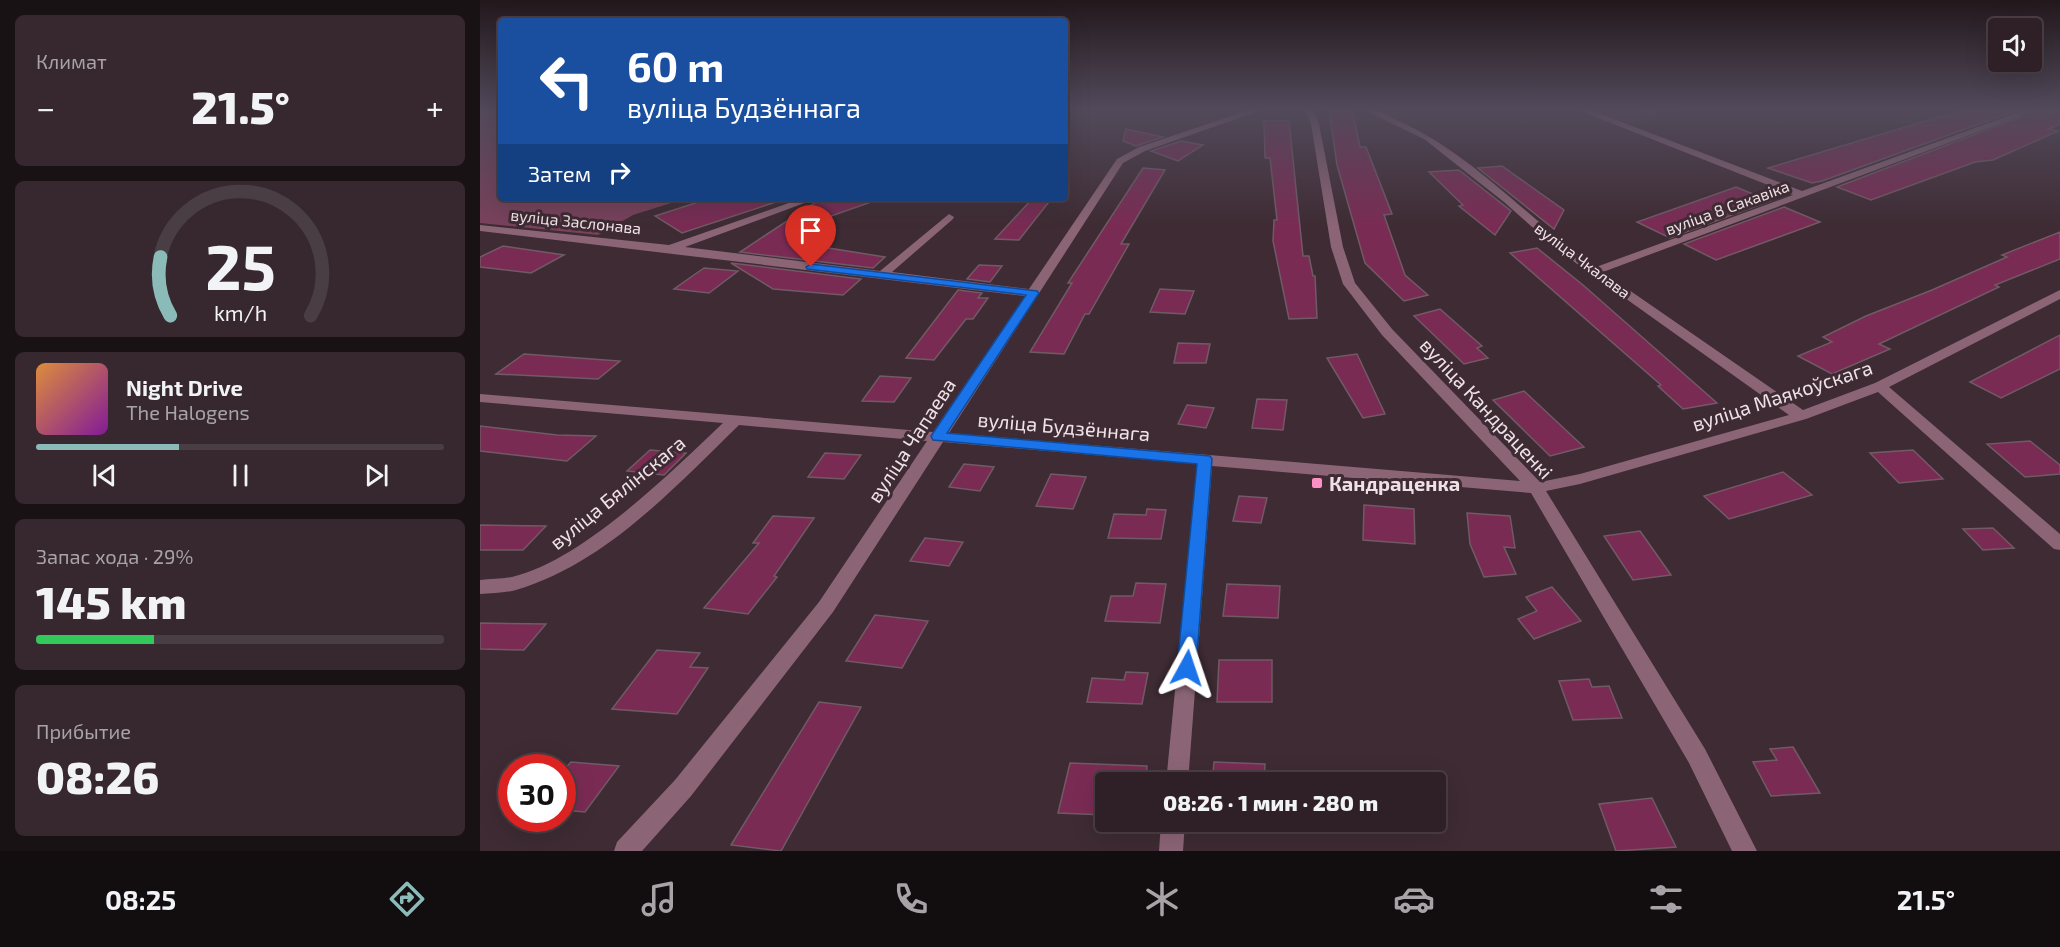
<!DOCTYPE html>
<html lang="ru">
<meta charset="utf-8">
<style>
body{margin:0;font-family:"Exo 2",sans-serif;background:#36282e;color:#f1f3f6;height:100vh;display:flex;flex-direction:column;font-size:22px;white-space:nowrap}
*{box-sizing:border-box;margin:0}
p{font-size:20px;color:#a7a3a7}
.icon{flex:none;width:33px;height:33px;fill:none;stroke:currentColor;stroke-width:2;stroke-linecap:round;stroke-linejoin:round}
.map{position:relative;flex:1;overflow:hidden}
.drawer{display:flex;flex-direction:column;gap:15px;padding:15px;background:#191215;width:480px}
.drawer>*{flex:none}
.top-card{position:absolute;left:18px;top:18px;width:570px;height:183px;border-radius:6px;box-shadow:0 6px 24px #0002,0 0 0 2px #493e43;background:#1a4fa0;color:#fff;overflow:hidden}
.tools{position:absolute;left:1508px;top:18px;display:grid;gap:12px}
.tools a{display:grid;place-items:center;width:54px;height:54px;border-radius:6px;background:#2e2026;box-shadow:0 6px 24px #0002,0 0 0 2px #493e43;font-size:30px}
.speed{position:absolute;left:18px;top:754px;display:flex;gap:12px;font-size:30px;font-weight:700;text-align:center}
.speed>*{display:grid;place-content:center;width:78px;height:78px;border-radius:50%;background:#2e2026;box-shadow:0 6px 24px #0002,0 0 0 2px #493e43;line-height:1}
.speed .limit{border:9px solid #d22;background:#fff;color:#111}
.pin{position:absolute;display:grid;place-items:center;width:51px;height:51px;color:#fff;margin:-62px -26px;border-radius:50% 50% 50% 0;rotate:-45deg;box-shadow:0 0 6px #0007}
.pin .icon{rotate:45deg}
.me{position:absolute;width:66px;margin:-33px;rotate:5deg;stroke-linejoin:round;filter:drop-shadow(0 0 4px #0008)}
.turn{display:flex;align-items:center;gap:21px;height:126px;padding:0 30px;font-size:27px}
.turn .icon{width:78px;height:78px;stroke-width:2.5}
.turn b{display:block;font-size:42px;line-height:51px}
.then{display:flex;align-items:center;height:57px;padding:0 30px;background:#0003;gap:12px;font-size:22px}
.big{font-size:45px;font-weight:800;line-height:1.1}
.drawer .tile{flex:1;display:flex;flex-direction:column;justify-content:center;gap:9px;min-width:0;padding:0 21px;border-radius:9px;background:#36282e}
.drawer .dial{align-items:center;gap:0}
.dial svg{height:156px;overflow:visible;fill:none;stroke:#493e43;stroke-width:7;stroke-linecap:round;text-anchor:middle}
.dial text{fill:#f1f3f6;stroke:none}
.song{display:flex;align-items:center;gap:18px}
.cover{width:72px;height:72px;border-radius:9px;background:linear-gradient(135deg,hsl(30 70% 55%),hsl(290 70% 35%))}
.played{height:6px;border-radius:3px;background:linear-gradient(90deg,#8bbbb9 35%,#493e43 35%)}
.keys{display:flex;justify-content:space-around;direction:ltr}
.heat{display:flex;justify-content:space-between;align-items:center;font-size:33px;direction:ltr}
.charge{height:9px;border-radius:4px;background:linear-gradient(90deg,#34c759 29%,#493e43 0)}
.trip{position:absolute;left:615px;top:772px;width:351px;height:60px;border-radius:6px;background:#2e2026;box-shadow:0 6px 24px #0002,0 0 0 2px #493e43;font-weight:800;line-height:60px;text-align:center}
.dock{display:flex;height:96px;justify-content:space-around;align-items:center;background:#120d0f;color:#a7a3a7}
.dock .icon{width:42px;height:42px}
.dock .selected{color:#8bbbb9}
.dock b{font-size:27px;color:#f1f3f6}
main{display:flex;flex:1;min-height:0}
.map>svg:first-child{display:block}
</style>
<main>
<section class="drawer">
<div class="tile"><p>Климат</p>
<div class="heat"><a>−</a><b class="big">21.5°</b><a>+</a></div>
</div>
<div class="tile dial"><svg viewBox="0 0 100 80">
<path d="M14 69A42 42 0 1 1 86 69"/>
<path d="M14 69A42 42 0 0 1 9 39" stroke="#8bbbb9"/>
<text x="50" y="56" font-size="32" font-weight="700">25</text>
<text x="50" y="72" font-size="11">km/h</text>
</svg></div>
<div class="tile">
<div class="song"><i class="cover"></i><div><b>Night Drive</b><p>The Halogens</p></div></div>
<div class="played"></div>
<div class="keys"><svg class="icon" aria-label="previous" viewBox="0 0 24 24"><path d="M18 5L8 12l10 7zM5 5v14"/></svg><svg class="icon" aria-label="pause" viewBox="0 0 24 24"><path d="M8 5v14M16 5v14"/></svg><svg class="icon" aria-label="next" viewBox="0 0 24 24"><path d="M6 5l10 7-10 7zM19 5v14"/></svg></div>
</div>
<div class="tile"><p>Запас хода · 29%</p><b class="big">145 km</b><div class="charge"></div></div>
<div class="tile"><p>Прибытие</p><b class="big">08:26</b></div>
</section>
<div class="map">
<svg width="1580" height="851" viewBox="0 0 1580 851">
<rect width="100%" height="100%" fill="#3e2b33"/>
<!-- built -->
<path fill="#4b313c" d="M1108,108H1207L1152,124Z"/>
<!-- green -->
<path fill="#7a415c" d="M0,108H21V198H207L153,215L118,235L0,223Z"/>
<!-- building -->
<g fill="#7a2b54" stroke="#705a64" stroke-width="1.5">
<path d="M1489,108H1543L1342,181L1332,183L1288,168Z"/>
<path d="M1564,108L1569,112L1580,114V124L1569,129L1578,131L1513,160L1495,162L1391,200L1357,187Z"/>
<path d="M849,109H872L880,147H886L912,214L904,215L925,275L948,295L924,301L885,263L857,165Z"/>
<path d="M784,121H809L823,256H829L833,276H835L837,318L809,319L793,241L794,220H797L790,158H785Z"/>
<path d="M646,129L683,137L656,146L643,141Z"/>
<path d="M701,141L723,145L698,161L671,151Z"/>
<path d="M1022,166L1084,210L1074,229L998,168Z"/>
<path d="M663,168L685,170L641,244H649L609,314H605L584,354L550,352L592,283H588Z"/>
<path d="M979,170L1031,211L1015,235L979,206L983,205L949,172Z"/>
<path d="M1256,187L1290,201L1190,238L1157,222Z"/>
<path d="M231,198H299V201L202,233L175,216Z"/>
<path d="M342,198H393L394,201L314,229L328,233L311,242L405,257L393,268L260,252Z"/>
<path d="M553,198H572L539,240L515,239Z"/>
<path d="M1304,207L1340,222L1236,260L1204,244Z"/>
<path d="M1580,232V259L1515,285L1519,287L1399,344L1410,349L1352,374L1318,356L1352,342L1343,337L1386,316L1452,290L1527,257L1522,255Z"/>
<path d="M23,246L84,255L51,273L0,267V257Z"/>
<path d="M1057,248L1103,285L1237,403L1203,409L1178,386L1181,385L1030,253Z"/>
<path d="M251,263L381,279L363,295L293,289Z"/>
<path d="M499,265L522,266L510,282L487,279Z"/>
<path d="M224,268L258,271L229,293L194,289Z"/>
<path d="M680,289L714,291L705,314L670,312Z"/>
<path d="M478,290L502,293L498,298H508L493,319H486L454,360L426,358Z"/>
<path d="M960,309L1002,346L997,348L1008,358L984,364L934,316Z"/>
<path d="M1580,335V369L1521,398L1490,382Z"/>
<path d="M698,343L730,344L726,363H694Z"/>
<path d="M44,354L112,359L140,361L118,379L16,374Z"/>
<path d="M877,354L905,414L883,418L847,358Z"/>
<path d="M400,376L431,378L414,402L382,401Z"/>
<path d="M1044,391L1104,447L1070,456L1013,400Z"/>
<path d="M777,399L807,400L803,430L772,428Z"/>
<path d="M707,405L734,408L726,428L698,424Z"/>
<path d="M0,426L77,435L116,436L87,461L0,451Z"/>
<path d="M1550,441L1580,465V474L1545,477L1507,444Z"/>
<path d="M170,450L206,453L184,475L147,471Z"/>
<path d="M1433,450L1463,479L1419,483L1390,453Z"/>
<path d="M345,453L381,455L364,479L328,477Z"/>
<path d="M484,464L514,467L500,491L469,487Z"/>
<path d="M1303,472L1332,495L1249,519L1224,496Z"/>
<path d="M571,474L606,477L593,509L556,506Z"/>
<path d="M759,496L787,498L781,523L753,521Z"/>
<path d="M884,505L934,509L935,544L883,540Z"/>
<path d="M667,509L686,510L681,539L628,538L634,514L666,515Z"/>
<path d="M987,513L1030,516L1035,548L1024,547L1036,574L1004,577L990,544Z"/>
<path d="M293,516L334,518L294,576L297,577L268,614L224,608L279,543H273Z"/>
<path d="M0,525L66,526L43,550H0Z"/>
<path d="M1513,528L1534,548L1503,550L1483,529Z"/>
<path d="M1160,531L1191,575L1153,580L1124,536Z"/>
<path d="M445,538L483,542L469,566L430,561Z"/>
<path d="M656,583L686,584L680,623L625,621L631,596H653Z"/>
<path d="M747,584L800,586L798,618L743,616Z"/>
<path d="M1072,587L1101,621L1054,639L1038,619L1057,611L1046,597Z"/>
<path d="M395,615L448,621L422,668L366,661Z"/>
<path d="M0,623L66,624L44,650L0,649Z"/>
<path d="M177,650L220,653L210,667L228,668L197,714L132,709Z"/>
<path d="M739,660H792V702H737Z"/>
<path d="M646,672L668,673L662,704L607,702L612,678L644,680Z"/>
<path d="M1109,679L1112,687L1129,686L1142,718L1093,720L1079,681Z"/>
<path d="M339,702L381,707L301,851L251,845Z"/>
<path d="M1313,747L1340,793L1291,796L1273,762L1297,760L1290,749Z"/>
<path d="M91,762L139,766L105,812L82,810V772Z"/>
<path d="M734,762L785,764L784,783H732Z"/>
<path d="M590,763L667,766L666,783H626V815L578,813Z"/>
<path d="M1172,798L1196,847L1136,851L1119,804Z"/>
</g>
<g fill="none" stroke-linecap="round" stroke-linejoin="round">
<!-- minor -->
<g fill="#8b6576" fill-rule="evenodd">
<path d="M775,108H787L665,151L643,163L469,433L1040,481L902,335L863,284L851,247L831,124L824,108H832L839,124L863,247L875,283L912,329L1060,482L1100,474L1309,415L1079,251L1024,202L944,139L880,108C894,108 906,115 919,121C994,155 1049,220 1116,267L1313,195L1093,108H1105L1322,191L1550,108H1562L1123,272L1323,410L1395,383L1580,290V299L1409,387L1580,534V550L1574,549L1398,392L1326,419L1100,484L1066,491L1225,749L1277,851H1252L1209,763L1051,493L732,466L708,783H686L717,464L463,442L353,612L211,796L162,851H134L137,842L195,780L339,602L447,441L259,425C194,488 126,563 36,590C25,593 12,593 0,594V580C10,579 22,579 32,577C103,560 190,473 243,423L0,402V394L453,432L545,296L0,231V225L189,245L323,198H338L205,247L400,271L469,214L474,217L473,219L412,272L549,289L637,159L659,147Z"/>
<path d="M1154,108H1166L1176,113L1172,115Z"/>
<path d="M1568,108H1580V112L1569,110Z"/>
<path d="M681,822H705L703,851H679Z"/>
</g>
</g>
<!-- sky -->
<linearGradient id="sky" x2="0" y2="1"><stop stop-color="#22181c"/><stop offset="0.48" stop-color="#524a5b"/><stop offset="1" stop-color="#524a5b" stop-opacity="0"/></linearGradient>
<rect width="1580" height="227" fill="url(#sky)"/>
<!-- route -->
<path fill="#1a73e8" stroke="#114b97" stroke-width="1.5" d="M331,264L557,291L559,293L467,433L730,456L732,459L716,668L713,673L707,675L700,673L697,668L717,464L453,440L451,436L546,295L327,269L326,267Z"/>
<!-- markers -->
<rect fill="#fc8fc3" stroke="#3e2b33" stroke-width="2" x="831" y="477" width="12" height="12" rx="3"/>
<g text-anchor="middle" dominant-baseline="central" stroke-width="6" stroke-linejoin="round" paint-order="stroke">
<!-- far-street labels -->
<g font-size="16" fill="#efe2e7" stroke="#3e2b33">
<text transform="translate(1247 207) rotate(-20)">вуліца 8 Сакавіка</text>
<text transform="translate(96 221) rotate(6)">вуліца Заслонава</text>
<text transform="translate(1103 260) rotate(37)">вуліца Чкалава</text>
</g>
<!-- street labels -->
<g font-size="20" fill="#efe2e7" stroke="#3e2b33">
<text transform="translate(1302 395) rotate(-18)">вуліца Маякоўскага</text>
<text transform="translate(1007 408) rotate(47)">вуліца Кандраценкі</text>
<text transform="translate(584 426) rotate(5)">вуліца Будзённага</text>
<text transform="translate(431 440) rotate(-57)">вуліца Чапаева</text>
<text transform="translate(137 492) rotate(-39)">вуліца Бялінскага</text>
</g>
<!-- poi labels -->
<g font-size="20" font-weight="bold" fill="#efe2e7" stroke="#3e2b33" text-anchor="start">
<text x="849" y="483">Кандраценка</text>
</g>
</g>
</svg>
<div class="tools">
<a><svg class="icon" aria-label="sound" viewBox="0 0 24 24"><path d="M4 9h4l5-4v14l-5-4H4zM17 9q2 3 0 6"/></svg></a>
</div>
<div class="speed"><div class="limit">30</div></div>
<div class="pin" style="left:331px;top:267px;background:#d93025"><svg class="icon" aria-label="arrive" viewBox="0 0 24 24"><path d="M6 21V4h12l-3 4 3 4H6"/></svg></div>
<svg class="me" style="left:707px;top:668px" viewBox="-20 -20 40 40"><path d="M0-17L14 15 0 8-14 15z" fill="#1a73e8" stroke="#fff" stroke-width="4"/></svg>
<div class="trip">08:26 · 1 мин · 280 m</div>
<div class="top-card">
<div class="turn"><svg class="icon" aria-label="left" viewBox="0 0 24 24"><path d="M17 20v-9H6M10 6l-5 5 5 5"/></svg><div><b>60 m</b>вуліца Будзённага</div></div>
<div class="then">Затем<svg class="icon" aria-label="right" viewBox="0 0 24 24"><path d="M7 20v-9h11M14 6l5 5-5 5"/></svg></div>
</div>
</div>
</main>
<nav class="dock">
<b>08:25</b>
<svg class="icon selected" aria-label="directions" viewBox="0 0 24 24"><path d="M12 3l9 9-9 9-9-9zM9 14v-3h6M13 9l2 2-2 2"/></svg>
<svg class="icon" aria-label="music" viewBox="0 0 24 24"><path d="M9 18V5l10-2v13"/><circle cx="6" cy="18" r="3"/><circle cx="16" cy="16" r="3"/></svg>
<svg class="icon" aria-label="phone" viewBox="0 0 24 24"><path d="M5 4h4l2 5-3 2q2 4 5 5l2-3 5 2v4C11 20 4 13 5 4z"/></svg>
<svg class="icon" aria-label="climate" viewBox="0 0 24 24"><path d="M12 3v18M4 7l16 10M4 17L20 7"/></svg>
<svg class="icon" aria-label="car" viewBox="0 0 24 24"><path d="M5 17H2v-5l4-1 3-4h7l3 4 3 1v5h-3M9 17h6M6 11h13"/><circle cx="7" cy="17" r="2"/><circle cx="17" cy="17" r="2"/></svg>
<svg class="icon" aria-label="filters" viewBox="0 0 24 24"><path d="M4 7h16M4 17h16"/><circle cx="9" cy="7" r="2"/><circle cx="15" cy="17" r="2"/></svg>
<b>21.5°</b>
</nav>
